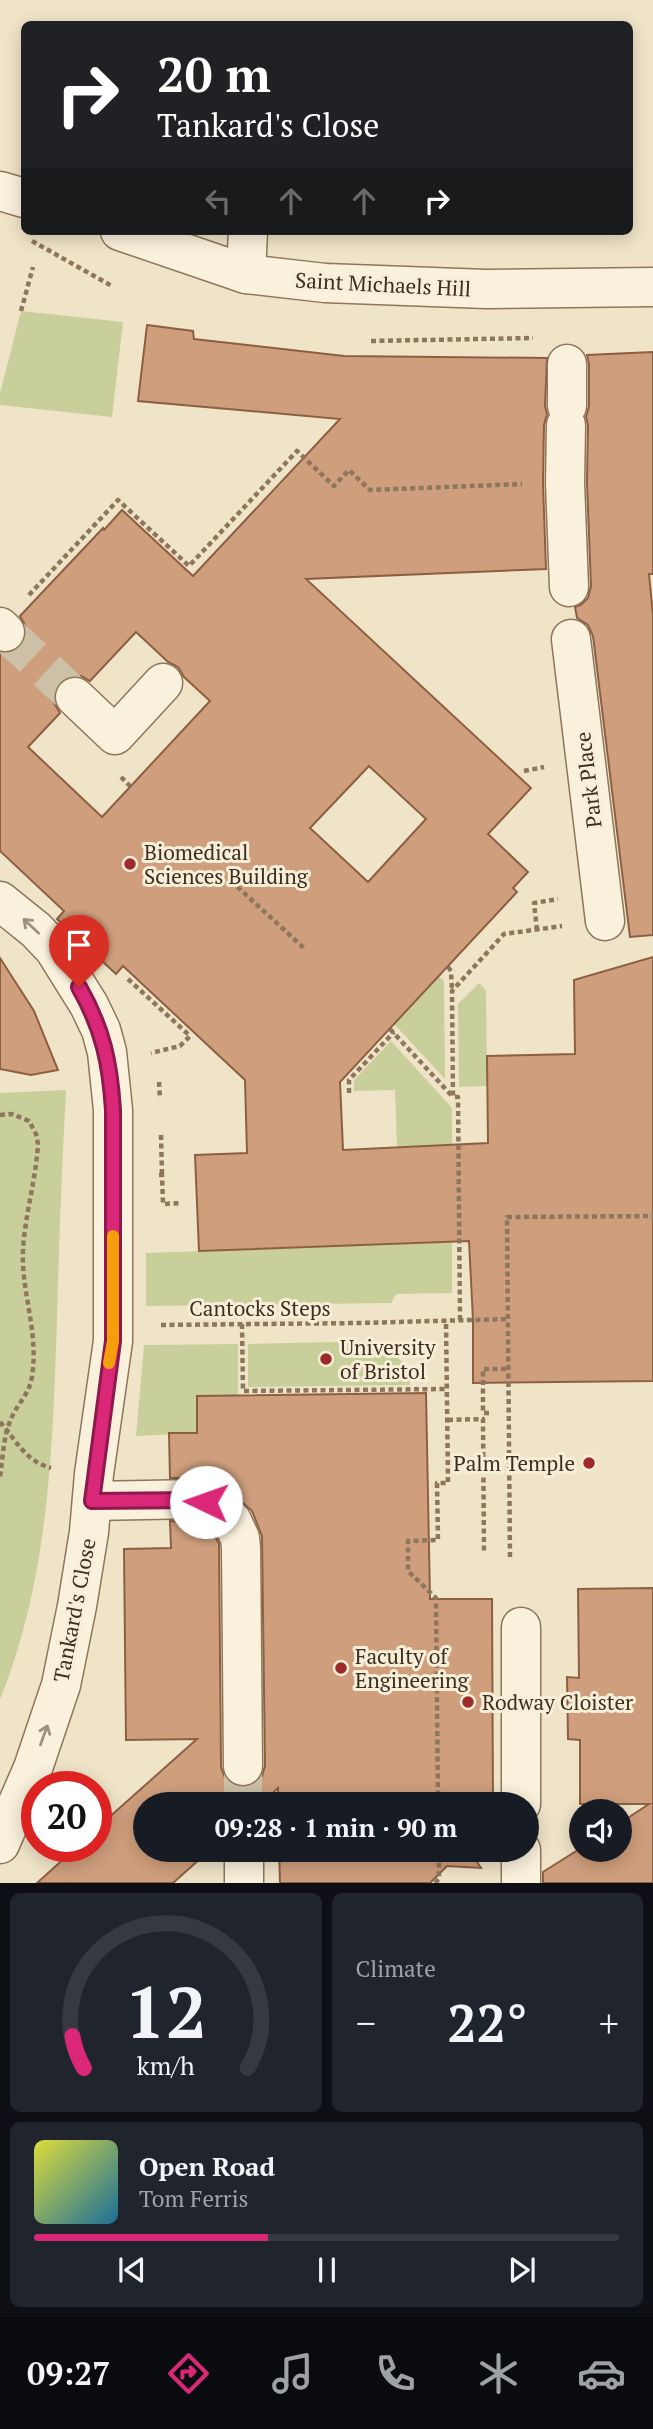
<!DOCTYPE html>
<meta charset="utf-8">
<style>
body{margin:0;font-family:"PT Serif",serif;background:#20242c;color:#f1f3f6;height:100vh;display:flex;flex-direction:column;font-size:26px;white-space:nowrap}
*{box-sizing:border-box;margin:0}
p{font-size:23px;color:#9ea1a6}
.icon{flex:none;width:38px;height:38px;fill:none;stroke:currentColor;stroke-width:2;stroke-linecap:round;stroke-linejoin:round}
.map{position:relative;height:1883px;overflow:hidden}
.side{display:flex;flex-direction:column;gap:10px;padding:10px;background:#0d0f14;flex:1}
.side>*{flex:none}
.banner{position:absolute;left:21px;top:21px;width:612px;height:214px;border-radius:10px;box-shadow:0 4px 18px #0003;background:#202124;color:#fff;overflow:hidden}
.controls{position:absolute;left:569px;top:1799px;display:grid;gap:14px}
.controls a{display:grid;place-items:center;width:63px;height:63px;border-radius:50%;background:#171b24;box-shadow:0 4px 18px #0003;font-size:35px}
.speed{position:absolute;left:21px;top:1771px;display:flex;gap:14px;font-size:35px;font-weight:700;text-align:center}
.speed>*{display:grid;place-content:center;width:91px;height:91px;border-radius:50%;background:#171b24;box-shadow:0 4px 18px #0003;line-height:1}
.speed .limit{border:10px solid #d22;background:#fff;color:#111}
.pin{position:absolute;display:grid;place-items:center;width:60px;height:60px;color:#fff;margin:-72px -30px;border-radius:50% 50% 50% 0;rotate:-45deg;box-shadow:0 0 7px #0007}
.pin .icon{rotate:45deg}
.me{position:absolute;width:77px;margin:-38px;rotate:273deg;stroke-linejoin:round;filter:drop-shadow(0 0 5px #0008)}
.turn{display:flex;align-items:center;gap:24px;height:147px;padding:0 21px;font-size:32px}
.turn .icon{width:91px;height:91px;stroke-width:2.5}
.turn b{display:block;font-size:49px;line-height:60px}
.lanes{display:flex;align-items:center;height:66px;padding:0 21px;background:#0003;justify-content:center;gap:35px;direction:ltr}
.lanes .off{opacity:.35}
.big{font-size:52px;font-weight:700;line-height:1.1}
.side .card{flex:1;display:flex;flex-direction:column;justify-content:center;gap:10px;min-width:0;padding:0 24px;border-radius:10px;background:#20242c}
.side .dial{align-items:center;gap:0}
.dial svg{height:182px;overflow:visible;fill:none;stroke:#363941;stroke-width:7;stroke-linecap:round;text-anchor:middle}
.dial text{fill:#f1f3f6;stroke:none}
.song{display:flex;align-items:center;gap:21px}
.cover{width:84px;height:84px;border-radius:10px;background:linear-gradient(135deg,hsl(60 70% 55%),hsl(200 70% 35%))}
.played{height:7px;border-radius:4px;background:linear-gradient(90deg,#db2777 40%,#363941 40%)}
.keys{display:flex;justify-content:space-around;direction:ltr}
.heat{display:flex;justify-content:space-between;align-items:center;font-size:38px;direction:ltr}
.side .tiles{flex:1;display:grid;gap:10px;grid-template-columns:1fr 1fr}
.card:last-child{grid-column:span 2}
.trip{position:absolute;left:133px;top:1792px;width:406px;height:70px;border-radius:35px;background:#171b24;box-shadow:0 4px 18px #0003;font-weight:700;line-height:70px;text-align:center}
.dock{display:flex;height:112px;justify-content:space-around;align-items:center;background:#090b0e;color:#9ea1a6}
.dock .icon{width:49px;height:49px}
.dock .current{color:#db2777}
.dock b{font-size:32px;color:#f1f3f6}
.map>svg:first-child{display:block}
</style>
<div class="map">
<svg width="653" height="1883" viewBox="0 0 653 1883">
<rect width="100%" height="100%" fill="#f0e4c8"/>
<!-- green -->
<g fill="#c9cf9b">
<path d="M21,311L123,322L112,417L0,405V393Z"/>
<path d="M439,976L444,981L445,1079L394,1024Z"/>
<path d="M479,983L486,990L487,1086L459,1087L458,1004Z"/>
<path d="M391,1041L452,1108V1180L397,1149L395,1090L354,1091V1080Z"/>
<path d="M66,1090C62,1166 59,1242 57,1318C53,1446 49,1580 0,1699V1093Z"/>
<path d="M452,1210V1293L396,1294L391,1303L146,1306V1253L426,1243Z"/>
<path d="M381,1341L410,1370V1385L248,1387V1344Z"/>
<path d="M238,1344V1396L197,1397V1433L136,1436L144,1345Z"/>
</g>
<!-- building -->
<g fill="#cf9f7d" stroke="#8d5f41" stroke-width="2" fill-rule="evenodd">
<path d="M147,325L193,331L194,339L344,356L547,358L545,406L547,414L544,425L543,483L546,569L306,579L531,788L488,834L528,872L513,888L517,892L340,1082L343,1150L488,1143L487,1056L575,1054L574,980L653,957V1381L473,1383V1320L469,1241L199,1251L195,1155L247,1153L245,1080L123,966L116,974L57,919L64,911L0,851V653H11L20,648L26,638V627L20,616L103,528L104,530L122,510L193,576L340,419L138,401ZM136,632L168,662L178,667L184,677L210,701L102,817L28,747L60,713L54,703V691L59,682L69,676H81L90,681ZM369,766L426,819L368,882L310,828Z"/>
<path d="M653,352V574H649L653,615V935L630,937L593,636L588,625L577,618L575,607L581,605L588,598L591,586L587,483L588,425L586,417L589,406V364L587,355Z"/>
<path d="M0,958L34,1011L58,1070L31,1075L0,1069Z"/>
<path d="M426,1393L430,1599H492L493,1804H278V1788L261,1804H145V1850H210L173,1883H37L78,1846H96V1829L197,1739L126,1740L124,1549L171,1548L170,1521L198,1522L214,1534L219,1544L221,1767L225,1778L232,1785L243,1788L253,1785L262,1776L265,1766L262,1536L252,1511L228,1489L203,1478H170L169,1433H197V1396Z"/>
<path d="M653,1588V1883H543V1872L581,1848V1850H620V1823L649,1804H580V1740L568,1739L567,1677L579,1678L578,1589Z"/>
<path d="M279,1850H469L481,1868L447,1866L430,1883H280Z"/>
</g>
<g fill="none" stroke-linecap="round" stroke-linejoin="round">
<!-- minor-tunnel -->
<g stroke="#ccc0a6" stroke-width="38" stroke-dasharray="38 19" stroke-linecap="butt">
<path d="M5,632L75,697"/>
<path d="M243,1766V1804"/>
</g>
<defs>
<g id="minor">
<path d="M0,191L24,198"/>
<path d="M120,231L246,274L325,283L486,289L653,287"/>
<path d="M246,274L248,231"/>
<path d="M567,406V364"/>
<path d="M566,425L565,483L569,587"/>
<path d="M0,627L5,632"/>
<path d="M571,639L605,921"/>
<path d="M75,697L115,735L163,683"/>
<path d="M0,901L36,930L54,949L89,1005L101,1030L107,1052L113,1110V1341L94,1474L89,1532L77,1606L61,1685L33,1768L0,1844"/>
<path d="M92,1501L197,1499L206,1502L218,1508L232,1521L240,1538L241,1548L243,1766"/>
<path d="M521,1804V1627"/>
<path d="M244,1850V1883"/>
<path d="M521,1883V1850"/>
</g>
</defs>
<!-- minor casing -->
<use href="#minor" stroke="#8d765c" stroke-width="41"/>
<!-- path -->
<g stroke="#8d765c" stroke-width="4.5" stroke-dasharray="5 3.5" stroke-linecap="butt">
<path d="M32,241L112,286"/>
<path d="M21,311L33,267"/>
<path d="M371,341L533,338"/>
<path d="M29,595L118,500L189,566L297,451L334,486L349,470L370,490L522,484"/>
<path d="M524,771L544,767"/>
<path d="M121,777L130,786"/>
<path d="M231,881L305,949"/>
<path d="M537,930L534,903L558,899"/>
<path d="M448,967L451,971L452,990"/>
<path d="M128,979L190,1036L180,1046L151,1053"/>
<path d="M390,1029L453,1097"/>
<path d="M159,1082L160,1099"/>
<path d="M349,1093V1080L394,1032"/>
<path d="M0,1115L12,1114L29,1121L36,1134L38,1144C36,1180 25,1214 23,1250C21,1293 39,1331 32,1377C29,1395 17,1404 11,1419C3,1437 3,1458 0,1477"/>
<path d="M161,1135L162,1175"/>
<path d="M159,1175H162L163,1204L181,1203"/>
<path d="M460,1320L458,1097H453L452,991L504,934L562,926"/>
<path d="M242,1324L243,1391L447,1389"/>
<path d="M161,1325L360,1323L508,1319"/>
<path d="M489,1413H483V1369H508"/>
<path d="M448,1420L483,1419L484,1553"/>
<path d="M0,1422C17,1441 25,1461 51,1468"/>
<path d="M510,1557L507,1217L653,1216"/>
<path d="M438,1804L436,1598L408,1571V1541L438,1540L437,1483H448L446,1321"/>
<path d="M435,1883L439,1879V1850"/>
</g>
<!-- minor -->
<use href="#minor" stroke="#faf1dc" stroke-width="38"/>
</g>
<!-- one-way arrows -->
<defs><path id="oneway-shaft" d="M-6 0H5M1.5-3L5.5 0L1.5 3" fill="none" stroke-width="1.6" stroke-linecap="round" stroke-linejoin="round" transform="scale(1.75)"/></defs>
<g stroke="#9c907e">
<use href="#oneway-shaft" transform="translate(31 926) rotate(-137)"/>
<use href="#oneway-shaft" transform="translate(44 1735) rotate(-70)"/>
</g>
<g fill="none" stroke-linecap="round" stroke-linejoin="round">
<defs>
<path id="route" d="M79,987C103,1029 110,1063 113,1110V1341L92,1501L197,1500L206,1502"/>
</defs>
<!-- route casing -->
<use href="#route" stroke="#8e194d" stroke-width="18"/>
<!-- route -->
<use href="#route" stroke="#db2777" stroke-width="12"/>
<!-- slow -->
<path stroke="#f59e0b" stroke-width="12" d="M109,1363L113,1341V1236"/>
</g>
<!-- markers -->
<g fill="#9e2a2b" stroke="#f7eed8" stroke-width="2.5">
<circle cx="130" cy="864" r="7"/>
<circle cx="326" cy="1359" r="7"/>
<circle cx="589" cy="1463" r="7"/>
<circle cx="341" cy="1668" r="7"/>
<circle cx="468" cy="1702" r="7"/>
</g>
<g text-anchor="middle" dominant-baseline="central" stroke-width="6" stroke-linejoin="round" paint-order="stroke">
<!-- street labels -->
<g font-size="21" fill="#3d2e20" stroke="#f7eed8">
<text transform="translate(383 284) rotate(3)">Saint Michaels Hill</text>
<text transform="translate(588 780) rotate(-97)">Park Place</text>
<text x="260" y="1308">Cantocks Steps</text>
<text transform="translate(74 1610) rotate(-79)">Tankard's Close</text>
</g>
<!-- poi labels -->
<g font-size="21" fill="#3d2e20" stroke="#f7eed8" text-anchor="start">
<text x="144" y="852">Biomedical<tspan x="144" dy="24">Sciences Building</tspan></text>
<text x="340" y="1347">University<tspan x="340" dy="24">of Bristol</tspan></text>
<text x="575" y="1463" text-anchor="end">Palm Temple</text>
<text x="355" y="1656">Faculty of<tspan x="355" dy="24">Engineering</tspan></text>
<text x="482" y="1702">Rodway Cloister</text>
</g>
</g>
</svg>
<div class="controls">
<a><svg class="icon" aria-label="sound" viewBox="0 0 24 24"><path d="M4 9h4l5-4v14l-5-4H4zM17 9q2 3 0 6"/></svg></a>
</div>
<div class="speed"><div class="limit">20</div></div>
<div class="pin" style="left:79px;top:987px;background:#d93025"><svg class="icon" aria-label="arrive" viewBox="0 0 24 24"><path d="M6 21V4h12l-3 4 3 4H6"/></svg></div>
<svg class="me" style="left:206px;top:1502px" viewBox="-20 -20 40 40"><circle r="19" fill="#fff"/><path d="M0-13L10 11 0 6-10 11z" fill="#db2777"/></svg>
<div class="trip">09:28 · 1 min · 90 m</div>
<div class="banner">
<div class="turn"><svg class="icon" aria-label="right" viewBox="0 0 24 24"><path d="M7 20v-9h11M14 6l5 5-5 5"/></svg><div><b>20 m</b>Tankard's Close</div></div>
<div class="lanes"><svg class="icon off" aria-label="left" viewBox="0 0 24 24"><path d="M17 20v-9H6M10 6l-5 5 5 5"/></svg><svg class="icon off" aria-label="ahead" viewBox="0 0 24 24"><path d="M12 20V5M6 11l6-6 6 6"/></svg><svg class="icon off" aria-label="ahead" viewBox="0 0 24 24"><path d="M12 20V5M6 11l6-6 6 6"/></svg><svg class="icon" aria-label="right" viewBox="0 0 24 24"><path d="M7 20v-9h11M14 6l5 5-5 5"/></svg></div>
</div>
</div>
<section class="side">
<div class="tiles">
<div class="card dial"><svg viewBox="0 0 100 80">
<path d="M14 69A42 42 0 1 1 86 69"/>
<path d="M14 69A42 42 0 0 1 9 55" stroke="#db2777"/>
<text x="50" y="56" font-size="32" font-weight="700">12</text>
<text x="50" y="72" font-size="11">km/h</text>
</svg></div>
<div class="card"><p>Climate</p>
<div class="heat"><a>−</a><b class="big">22°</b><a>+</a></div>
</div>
<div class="card">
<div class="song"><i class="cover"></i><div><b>Open Road</b><p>Tom Ferris</p></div></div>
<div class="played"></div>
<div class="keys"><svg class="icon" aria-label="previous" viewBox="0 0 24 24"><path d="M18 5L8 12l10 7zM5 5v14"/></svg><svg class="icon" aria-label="pause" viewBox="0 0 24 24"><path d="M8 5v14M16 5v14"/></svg><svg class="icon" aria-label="next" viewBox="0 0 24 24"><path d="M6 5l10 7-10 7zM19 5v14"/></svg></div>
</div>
</div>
</section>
<nav class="dock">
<b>09:27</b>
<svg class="icon current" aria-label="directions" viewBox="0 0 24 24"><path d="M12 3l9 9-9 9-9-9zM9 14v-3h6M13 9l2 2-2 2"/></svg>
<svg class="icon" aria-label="music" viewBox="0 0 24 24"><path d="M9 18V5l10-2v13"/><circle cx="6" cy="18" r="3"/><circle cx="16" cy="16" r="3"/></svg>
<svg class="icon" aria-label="phone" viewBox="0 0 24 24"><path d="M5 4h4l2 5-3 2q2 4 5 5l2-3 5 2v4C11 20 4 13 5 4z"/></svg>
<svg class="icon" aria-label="climate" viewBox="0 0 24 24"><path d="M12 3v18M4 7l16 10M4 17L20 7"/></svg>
<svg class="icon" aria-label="car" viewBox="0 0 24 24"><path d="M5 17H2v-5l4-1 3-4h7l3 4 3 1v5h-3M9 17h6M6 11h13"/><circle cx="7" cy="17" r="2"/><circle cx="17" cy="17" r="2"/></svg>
</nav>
